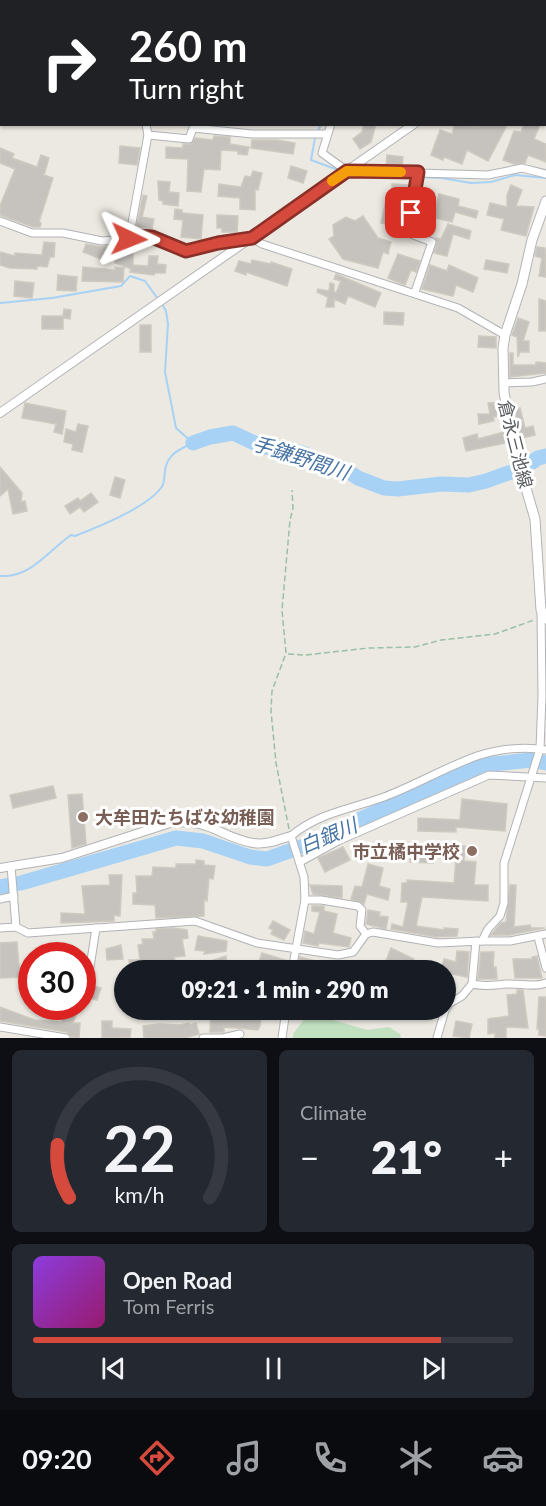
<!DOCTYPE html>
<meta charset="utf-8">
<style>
body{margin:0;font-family:Lato,"Noto Sans JP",sans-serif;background:#242831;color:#f1f3f6;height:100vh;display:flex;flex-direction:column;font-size:22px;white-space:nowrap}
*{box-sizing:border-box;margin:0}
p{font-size:20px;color:#9ea1a6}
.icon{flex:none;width:33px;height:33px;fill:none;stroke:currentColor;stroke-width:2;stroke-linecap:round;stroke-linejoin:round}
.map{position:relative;height:1038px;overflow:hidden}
.sheet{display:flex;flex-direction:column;gap:12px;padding:12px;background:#0d0f14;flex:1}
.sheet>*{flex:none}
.banner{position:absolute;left:0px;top:0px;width:546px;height:126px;box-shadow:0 2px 4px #0004;background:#202124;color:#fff;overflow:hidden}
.speed{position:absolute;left:18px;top:942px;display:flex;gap:12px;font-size:30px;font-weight:700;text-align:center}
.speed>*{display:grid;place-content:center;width:78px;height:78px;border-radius:50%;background:#171b24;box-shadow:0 2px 4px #0004;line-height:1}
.speed .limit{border:9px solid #d22;background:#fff;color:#111}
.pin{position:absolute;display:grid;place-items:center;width:51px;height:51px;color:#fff;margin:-26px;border-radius:12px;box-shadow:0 3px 9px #0006}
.me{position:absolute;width:66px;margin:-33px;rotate:92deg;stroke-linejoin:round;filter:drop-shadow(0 0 4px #0008)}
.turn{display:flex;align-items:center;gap:21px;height:126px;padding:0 30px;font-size:27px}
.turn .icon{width:78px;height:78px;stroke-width:2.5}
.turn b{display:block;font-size:42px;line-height:51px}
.big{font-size:45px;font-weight:800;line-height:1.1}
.sheet .widget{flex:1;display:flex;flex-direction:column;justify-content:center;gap:9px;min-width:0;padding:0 21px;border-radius:9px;background:#242831}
.sheet .dial{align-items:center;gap:0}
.dial svg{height:156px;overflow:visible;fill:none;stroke:#363941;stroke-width:7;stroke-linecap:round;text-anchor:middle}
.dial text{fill:#f1f3f6;stroke:none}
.song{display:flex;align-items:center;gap:18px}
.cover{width:72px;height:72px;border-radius:9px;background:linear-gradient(135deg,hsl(270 70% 55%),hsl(320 70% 35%))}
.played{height:6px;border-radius:3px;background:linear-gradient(90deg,#d54a3d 85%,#363941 85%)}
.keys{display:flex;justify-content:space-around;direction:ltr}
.heat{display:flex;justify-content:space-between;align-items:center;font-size:33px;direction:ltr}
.sheet .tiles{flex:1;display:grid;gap:12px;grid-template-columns:1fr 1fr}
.widget:last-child{grid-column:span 2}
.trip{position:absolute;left:114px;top:960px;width:342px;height:60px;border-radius:30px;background:#171b24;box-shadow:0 2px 4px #0004;font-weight:800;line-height:60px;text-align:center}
.dock{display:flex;height:96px;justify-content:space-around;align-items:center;background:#090b0e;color:#9ea1a6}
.dock .icon{width:42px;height:42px}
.dock .active{color:#d54a3d}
.dock b{font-size:27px;color:#f1f3f6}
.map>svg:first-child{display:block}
</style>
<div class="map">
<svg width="546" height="1038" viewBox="0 0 546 1038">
<rect width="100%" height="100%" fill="#ebe9e1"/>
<!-- green -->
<path fill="#c0e0c0" d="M309,1013L367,1030L389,1027L400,1034L401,1038H293V1034Z"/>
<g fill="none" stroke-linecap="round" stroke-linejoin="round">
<!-- stream -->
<g stroke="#a7d2f5" stroke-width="2">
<path d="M254,0L255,2"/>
<path d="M321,124L315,138L311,160L341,171"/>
<path d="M374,175L442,178L471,183L491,182L515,175L546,178"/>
<path d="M0,303L52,298L121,286L130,276L145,281L158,299"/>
<path d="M0,576C31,578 48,551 71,535L75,536C98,527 146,508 161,488C165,483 164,477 165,471C167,454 180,449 193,443L176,428L165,372L168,324L166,311L162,304"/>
</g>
<!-- river -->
<g stroke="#a7d2f5" stroke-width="15">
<path d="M193,443L210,437L233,433L263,447L284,448L305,454L316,463L343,468L358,478L384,488L398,489L441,484L469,485L486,481L525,467L538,458L546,456"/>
<path d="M0,887L21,883L176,838L203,841L250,857L267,859L315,842L340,828L483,765L531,760L546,763"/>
</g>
</g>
<!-- building -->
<g fill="#c6c3be" stroke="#cfcac0" stroke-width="1.5">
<path d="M364,124H376L371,142L360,149L353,139L362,132Z"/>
<path d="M455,124L479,127L480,124H499L506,127L488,161L467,150L462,164L444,157L443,160L431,155L440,130L452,134Z"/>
<path d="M524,124H540L534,139L546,144V162L528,155L525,163L514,164L503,160L514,131L521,132Z"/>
<path d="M214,136L230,137V144L249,147L247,155L238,154V151L221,150L220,170L204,169L201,192L187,191L188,159L166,158V147L183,148V144H191L195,138L213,140Z"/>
<path d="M252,140H277L295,143L293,154L251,148Z"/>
<path d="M120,146L140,148L137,165L119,163Z"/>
<path d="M0,148L14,154L12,158L37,167L41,155L49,158L44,175L53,178L39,222L41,223L40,227H33L0,215V206L15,169L0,163Z"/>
<path d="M387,155L403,157L402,167L386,165Z"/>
<path d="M291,166L307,171L303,183L288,178Z"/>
<path d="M253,171L262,173L258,190L255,189V210L240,209V198L218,196L219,184L241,187L245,176L251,177Z"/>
<path d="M158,181L170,182L169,192L179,193L178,206L163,204V201L159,200Z"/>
<path d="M392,184L409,185V194H403L395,226L381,223L387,196L392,197Z"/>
<path d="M511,185L522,190L516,206L534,207L526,236L501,230L504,219L487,215L490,203L507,207V195Z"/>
<path d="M439,194L459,199L458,206L478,211L476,218L455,212L452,222L432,217L427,233L414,229L419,203L436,207Z"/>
<path d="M143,195L147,196L142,217L154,219L152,229L140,227V231L136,230Z"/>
<path d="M175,209L182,210V213L203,215L201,239L181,237L183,220L174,219Z"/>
<path d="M217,215L238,216L237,232H222V228H217Z"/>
<path d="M363,216L378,238L391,242L388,254L383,252L378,268L343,259L329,239L334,236L333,225L346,217L355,221Z"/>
<path d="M448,224L471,231L469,239L453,234L447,256L434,253L437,243L436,238L441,239Z"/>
<path d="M44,242L55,243L54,257H50L47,267L37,266V269L10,268L0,265V252L15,256V253L42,255Z"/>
<path d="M86,244L102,247L123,245V252H133V265L148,266L149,256H158L157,264L166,265L165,273H155L154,275L130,272L131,269L115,263V256H101V259L83,252Z"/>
<path d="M537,247L545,248L546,277L539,276L542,258L535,256Z"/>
<path d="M398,254L420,261L416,272L411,270L405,285L388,278Z"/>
<path d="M252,260L271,264V262L292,269L287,286L246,272V275L235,271L239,261L251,264Z"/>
<path d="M486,260L509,264L507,273L484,269Z"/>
<path d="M430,265L447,271L449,265L478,278L473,292L456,285L453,296L422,289Z"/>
<path d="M83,267L115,270V267L124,268L123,282L82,281Z"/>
<path d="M336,274L381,293L375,307L348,296L345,304L334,299V307H326L328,297L317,292L318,289L329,291L330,283L334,284V292L336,293L341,281L334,279Z"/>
<path d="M58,275L77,277L76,291L57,290Z"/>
<path d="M15,281L34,283L32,298L14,296Z"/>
<path d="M539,299L546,301V331H539Z"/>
<path d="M64,309L71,310L70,319L63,318V329H42V316H63Z"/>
<path d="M384,312L404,313L403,325L384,324Z"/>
<path d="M518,318L529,322L523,341H529V352H520L518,357L517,337L512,335Z"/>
<rect x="140" y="325" width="11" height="27"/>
<path d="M479,336L496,337V348L478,347Z"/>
<path d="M510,353H513V365H536V362L546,363V373L510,377Z"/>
<path d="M499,402L501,416L493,417L494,421L479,424L478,414H490L488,403Z"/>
<path d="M25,403L66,411L62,434L54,432L56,424L22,418Z"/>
<path d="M520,408L525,428L533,426L535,435L519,439L514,410Z"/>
<path d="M78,424L88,426L82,452L72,450L73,444L64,442L66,429L76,432Z"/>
<path d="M504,432L506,443L466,451L463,438L477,434L478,439Z"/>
<path d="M0,467L22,493L21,502L25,501L27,511L13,514L8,489L0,496Z"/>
<path d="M115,477L125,480L120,498L110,495Z"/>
<path d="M91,493L98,502L84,512L80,507L70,514L65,506L78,498L80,501Z"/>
<path d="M53,786L56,798L13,808L10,795Z"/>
<path d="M82,794L86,844L72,848L68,795Z"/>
<path d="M462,799L507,804L505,831L456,827V832L418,831V818L460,820Z"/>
<path d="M406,843L465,846L464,861L476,862L474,885H488V901L422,897L416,926L444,930V928L458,929L457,936L436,937L391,929L392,924L403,927L408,902H401L402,883H407V880L454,883L456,859L433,857V863L410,862V856H405Z"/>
<path d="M343,847L350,860L325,872L318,858Z"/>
<path d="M196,860L204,861V865L215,866L213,879L209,878L207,901L204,900V916L156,918L155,905L133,904V893H137L136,876H152L153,867L176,868V864H196Z"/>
<path d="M368,864L383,868L379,886L390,889L388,900L367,894L364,904L351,899L355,886L362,887Z"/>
<path d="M109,875H122L120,916L114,915V921L61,923V913L85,914L82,886L110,885Z"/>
<path d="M310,885L342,886V898L313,894Z"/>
<path d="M510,885H516L514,927L530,925L531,928H545L509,935H491L501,923L506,922Z"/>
<path d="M312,906H324V911L337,914L333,933L351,938L349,947L319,943L318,946L303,943L305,931L314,934L320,912L312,911Z"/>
<path d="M368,910L380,912L379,916L388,917L386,929L366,924Z"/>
<path d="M273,921L290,930L284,940L271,934L273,930L269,928Z"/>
<path d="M173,928L187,930L188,938L182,939L185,956L174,957L176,963L159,969L160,970H130L129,960H140L138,945L143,944L142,939H154L153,932H156V929Z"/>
<path d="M198,936L227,941L226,951L204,954L205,951L195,950Z"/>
<path d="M17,942L19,967L27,968L28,962L32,963V988L24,987L25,977L0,978V943Z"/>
<path d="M121,945L123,959L107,960L106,949Z"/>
<path d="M57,946L84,954V956H55Z"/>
<path d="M391,948L414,959L409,970L396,966L394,970L383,969Z"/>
<path d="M457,951L469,952L467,977L452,974L448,989H446V970H441L444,959L456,962Z"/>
<path d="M481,952H494L493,967H496L497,979H478Z"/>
<path d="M262,953L288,961L286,968H283L282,970H256Z"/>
<path d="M226,956L227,970H203L204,963Z"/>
<path d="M537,956L542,978H515L513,959H532V957Z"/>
<path d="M300,957L316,961L314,970L298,967Z"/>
<path d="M82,983L101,988L97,1000L82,996Z"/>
<path d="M517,990H523L528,1028L506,1027V1038H495V1033L488,1034V1019L509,1016L507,995L517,994Z"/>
<path d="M539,997H546V1036L539,1035V1029H537Z"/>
<path d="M67,1006H79L73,1023H80L79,1038L71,1037L67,1032L0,1021V1007L35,1020L61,1022Z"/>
<path d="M211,1010H225V1016H261L260,1026L258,1030L224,1027V1032H210Z"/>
<path d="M102,1021H112V1028L131,1029L130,1037L102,1038Z"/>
<path d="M456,1021L472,1024L469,1038L453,1036Z"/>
<path d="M189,1023L190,1025L196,1023L199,1034L185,1038H144L143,1026L159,1024L180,1025Z"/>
</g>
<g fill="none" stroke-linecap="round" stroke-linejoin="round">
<defs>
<g id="minor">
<path d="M211,0L213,2"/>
<path d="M406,0L408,2"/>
<path d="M67,2L68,0"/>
<path d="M156,2L157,0"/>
<path d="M337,2V0"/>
<path d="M544,20H546"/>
<path d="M331,124L322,153L347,171L488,175L522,168L546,174"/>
<path d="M148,135L189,139L193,128L252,134H327"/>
<path d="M0,221L32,233H63L102,241L129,239L136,236L152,237L186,251L218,243L252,238L262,244L458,308L505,335"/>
<path d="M129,239L148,135L146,124"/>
<path d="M415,292L432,242L408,233L419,172"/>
<path d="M504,383L532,382L546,379"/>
<path d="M300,862L338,841L489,775L546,778"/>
<path d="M11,866L16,927L28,933L195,921L257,943L338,955L353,952L366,934L373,932L438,943L482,941L488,929L500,916L504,903V863L540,749L542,696L541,610"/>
<path d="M0,899L14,896"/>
<path d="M305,900H321L358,906L362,910L360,926L366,934"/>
<path d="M0,928L16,927"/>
<path d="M538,937L546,968"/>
<path d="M482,941H510L546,934"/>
<path d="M82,967H90L96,928"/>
<path d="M292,970L305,900L304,877L291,836C318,813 351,809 384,797C416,785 446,767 477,756C498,749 524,746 546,750"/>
<path d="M472,984C485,987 494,985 506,984C520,983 532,988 546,983"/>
<path d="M0,1027L66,1038"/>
<path d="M203,1038H221"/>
<path d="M223,1038L240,1034"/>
<path d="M282,1038L286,1010"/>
<path d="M437,1038L445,1010L450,1003L462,996L472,984L476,941"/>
</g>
<g id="tertiary">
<path d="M544,33L546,32"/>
<path d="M0,413L414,124"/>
<path d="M0,868L62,858L170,823C211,818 219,837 253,843C266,845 278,840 291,836"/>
</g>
<path id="secondary" d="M546,201L532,240L522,284L505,335L503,348L504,392L513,444L535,519L541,610L546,619"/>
</defs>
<!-- minor casing -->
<use href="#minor" stroke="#b2b3b7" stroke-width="9"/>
<!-- tertiary casing -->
<use href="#tertiary" stroke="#b2b3b7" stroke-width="10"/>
<!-- secondary casing -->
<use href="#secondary" stroke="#b3b5ba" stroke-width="11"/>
<!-- path -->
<g stroke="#9ac0a5" stroke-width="1.5" stroke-dasharray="6 3" stroke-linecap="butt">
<path d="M288,654L305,655L369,648L415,647L441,640L495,634L534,620"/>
<path d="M289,829L276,763L271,711L272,691L286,653L282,610L290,520L293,508L292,490"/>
</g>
<!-- minor -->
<use href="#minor" stroke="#fff" stroke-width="7"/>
<!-- tertiary -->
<use href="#tertiary" stroke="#fff" stroke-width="8"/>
<!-- secondary -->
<use href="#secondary" stroke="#fff" stroke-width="9"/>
</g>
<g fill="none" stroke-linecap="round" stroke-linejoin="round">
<defs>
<path id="route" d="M129,239L136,236L152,237L186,251L218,243L252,238L347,171L418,172L411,213"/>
</defs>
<!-- route casing -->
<use href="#route" stroke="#8a3028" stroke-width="15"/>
<!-- route -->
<use href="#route" stroke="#d54a3d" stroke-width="10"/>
<!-- slow -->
<path stroke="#f59e0b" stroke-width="10" d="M332,181L347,171L401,172"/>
</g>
<!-- markers -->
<g fill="#8d6e63" stroke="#fff" stroke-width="2">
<circle cx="83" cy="817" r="6"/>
<circle cx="472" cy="851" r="6"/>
</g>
<g text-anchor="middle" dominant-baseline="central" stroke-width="6" stroke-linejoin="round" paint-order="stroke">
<!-- street labels -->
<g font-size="18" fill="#5a5d60" stroke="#fff">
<text transform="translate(516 444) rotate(76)">倉永三池線</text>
</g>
<!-- education labels -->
<g font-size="18" font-weight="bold" fill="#785e54" stroke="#fff" text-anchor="start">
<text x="95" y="817">大牟田たちばな幼稚園</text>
<text x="460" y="851" text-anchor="end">市立橘中学校</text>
</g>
<!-- water labels -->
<g font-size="20" font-style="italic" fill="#4874a4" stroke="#fff">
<text transform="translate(301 457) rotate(18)">手鎌野間川</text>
<text transform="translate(328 835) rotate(-23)">白銀川</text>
</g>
</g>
</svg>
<div class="speed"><div class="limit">30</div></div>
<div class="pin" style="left:411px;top:213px;background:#d93025"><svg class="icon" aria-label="arrive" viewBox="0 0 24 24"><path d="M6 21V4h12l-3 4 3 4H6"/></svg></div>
<svg class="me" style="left:129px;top:239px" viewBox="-20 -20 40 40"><path d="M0-17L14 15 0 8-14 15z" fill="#d54a3d" stroke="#fff" stroke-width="4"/></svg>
<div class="trip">09:21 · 1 min · 290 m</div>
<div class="banner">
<div class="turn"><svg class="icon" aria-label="right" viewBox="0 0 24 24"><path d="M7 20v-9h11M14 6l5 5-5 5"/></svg><div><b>260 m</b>Turn right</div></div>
</div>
</div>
<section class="sheet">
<div class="tiles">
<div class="widget dial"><svg viewBox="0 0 100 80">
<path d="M14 69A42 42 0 1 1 86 69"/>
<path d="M14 69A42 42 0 0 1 8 42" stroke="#d54a3d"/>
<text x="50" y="56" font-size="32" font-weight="700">22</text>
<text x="50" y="72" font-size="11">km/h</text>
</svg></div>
<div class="widget"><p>Climate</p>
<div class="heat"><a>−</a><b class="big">21°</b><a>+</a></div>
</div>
<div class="widget">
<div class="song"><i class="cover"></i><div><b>Open Road</b><p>Tom Ferris</p></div></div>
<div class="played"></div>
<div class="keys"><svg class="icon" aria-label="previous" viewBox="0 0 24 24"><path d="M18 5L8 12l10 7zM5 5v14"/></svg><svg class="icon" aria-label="pause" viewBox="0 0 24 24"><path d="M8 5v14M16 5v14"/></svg><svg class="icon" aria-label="next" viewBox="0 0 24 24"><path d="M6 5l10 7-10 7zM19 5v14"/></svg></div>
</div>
</div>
</section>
<nav class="dock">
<b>09:20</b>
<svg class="icon active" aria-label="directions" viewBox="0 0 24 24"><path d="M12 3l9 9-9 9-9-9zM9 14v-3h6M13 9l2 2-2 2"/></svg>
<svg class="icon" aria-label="music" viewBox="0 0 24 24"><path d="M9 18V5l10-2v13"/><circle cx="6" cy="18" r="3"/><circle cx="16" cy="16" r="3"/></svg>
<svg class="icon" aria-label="phone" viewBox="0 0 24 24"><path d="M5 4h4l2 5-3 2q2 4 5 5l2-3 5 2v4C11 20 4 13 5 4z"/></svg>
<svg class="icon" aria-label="climate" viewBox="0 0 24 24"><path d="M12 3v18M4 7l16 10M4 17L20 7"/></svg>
<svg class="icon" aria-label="car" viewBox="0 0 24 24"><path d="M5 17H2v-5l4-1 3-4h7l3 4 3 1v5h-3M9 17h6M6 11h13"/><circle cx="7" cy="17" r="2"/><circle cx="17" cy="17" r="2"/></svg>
</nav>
